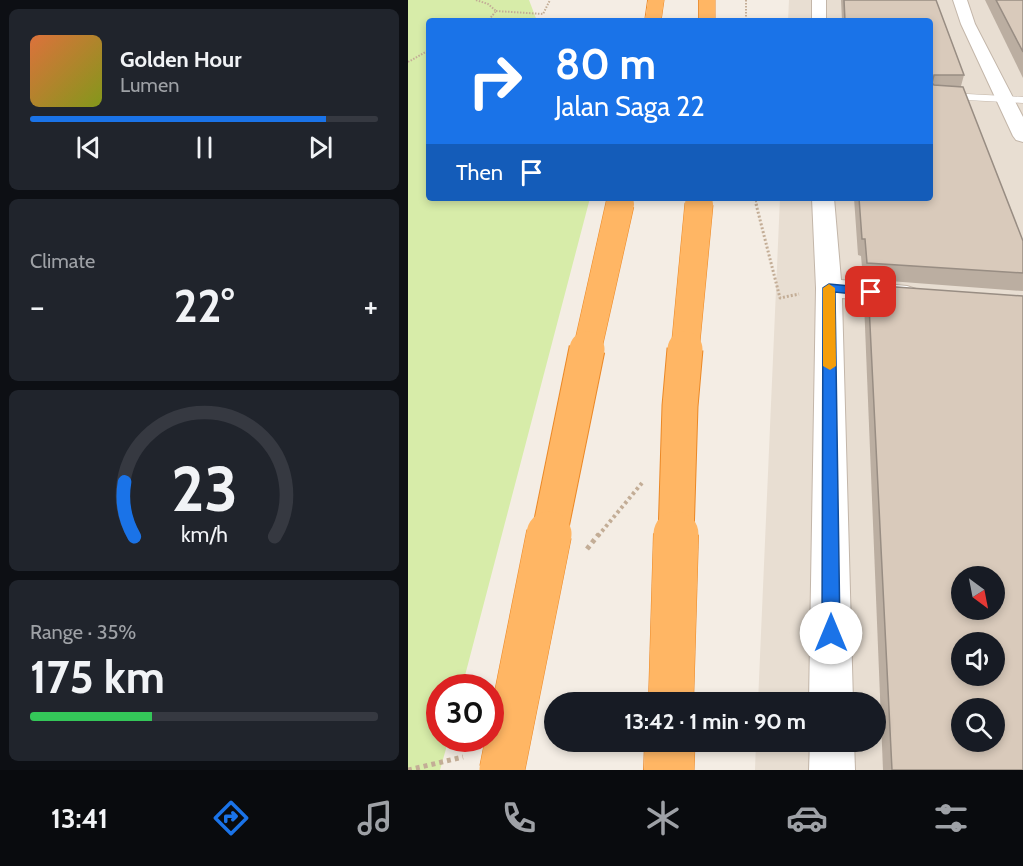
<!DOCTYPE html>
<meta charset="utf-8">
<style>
body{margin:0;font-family:Cabin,sans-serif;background:#20242c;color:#f1f3f6;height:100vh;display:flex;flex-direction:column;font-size:22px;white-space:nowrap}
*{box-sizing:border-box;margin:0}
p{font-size:20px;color:#9ea1a6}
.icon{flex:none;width:33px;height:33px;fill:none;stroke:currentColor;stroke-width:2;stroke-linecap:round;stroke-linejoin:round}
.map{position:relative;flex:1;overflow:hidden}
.side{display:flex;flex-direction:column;gap:9px;padding:9px;background:#0d0f14;width:408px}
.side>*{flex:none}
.top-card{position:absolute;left:18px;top:18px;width:507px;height:183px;border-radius:6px;box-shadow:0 3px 9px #0003;background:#1a73e8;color:#fff;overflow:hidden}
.needle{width:39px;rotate:148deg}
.tools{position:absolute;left:543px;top:566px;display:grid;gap:12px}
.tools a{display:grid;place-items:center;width:54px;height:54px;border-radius:50%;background:#171b24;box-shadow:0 3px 9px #0003;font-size:30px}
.speed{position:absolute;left:18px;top:674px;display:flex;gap:12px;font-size:30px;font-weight:700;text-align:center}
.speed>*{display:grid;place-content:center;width:78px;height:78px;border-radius:50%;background:#171b24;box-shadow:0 3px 9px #0003;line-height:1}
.speed .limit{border:9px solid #d22;background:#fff;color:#111}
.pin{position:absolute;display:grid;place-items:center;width:51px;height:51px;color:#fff;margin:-26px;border-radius:12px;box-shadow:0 3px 9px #0006}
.me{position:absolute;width:66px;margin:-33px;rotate:0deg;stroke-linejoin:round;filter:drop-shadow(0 0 4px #0008)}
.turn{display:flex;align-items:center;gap:21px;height:126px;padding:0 30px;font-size:27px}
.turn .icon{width:78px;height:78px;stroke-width:2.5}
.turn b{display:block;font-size:42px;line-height:51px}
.then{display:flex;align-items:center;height:57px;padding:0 30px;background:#0003;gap:12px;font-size:22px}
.big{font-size:45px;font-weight:800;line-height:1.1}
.side .tile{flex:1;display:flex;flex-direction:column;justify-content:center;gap:9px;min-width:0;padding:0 21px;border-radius:9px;background:#20242c}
.side .dial{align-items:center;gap:0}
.dial svg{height:156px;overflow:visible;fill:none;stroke:#363941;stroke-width:7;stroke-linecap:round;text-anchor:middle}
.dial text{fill:#f1f3f6;stroke:none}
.song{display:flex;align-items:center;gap:18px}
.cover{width:72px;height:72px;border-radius:9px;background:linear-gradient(135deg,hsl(20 70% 55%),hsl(70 70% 35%))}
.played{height:6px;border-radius:3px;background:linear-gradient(90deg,#1a73e8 85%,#363941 85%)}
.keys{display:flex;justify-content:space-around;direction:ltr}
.heat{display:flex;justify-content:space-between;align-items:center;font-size:33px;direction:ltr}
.charge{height:9px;border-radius:4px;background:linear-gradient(90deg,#34c759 35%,#363941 0)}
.trip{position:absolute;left:136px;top:692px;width:342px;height:60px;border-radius:30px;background:#171b24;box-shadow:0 3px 9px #0003;font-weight:800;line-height:60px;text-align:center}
.menu{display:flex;height:96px;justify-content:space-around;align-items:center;background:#090b0e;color:#9ea1a6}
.menu .icon{width:42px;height:42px}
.menu .on{color:#1a73e8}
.menu b{font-size:27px;color:#f1f3f6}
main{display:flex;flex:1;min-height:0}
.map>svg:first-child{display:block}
</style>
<main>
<section class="side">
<div class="tile">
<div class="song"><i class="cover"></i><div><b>Golden Hour</b><p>Lumen</p></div></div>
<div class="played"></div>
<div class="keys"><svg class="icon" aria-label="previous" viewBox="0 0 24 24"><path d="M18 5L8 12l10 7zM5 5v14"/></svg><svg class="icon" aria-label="pause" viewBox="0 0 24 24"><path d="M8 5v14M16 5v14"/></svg><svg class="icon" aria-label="next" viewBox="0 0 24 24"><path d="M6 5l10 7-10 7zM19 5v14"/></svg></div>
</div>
<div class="tile"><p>Climate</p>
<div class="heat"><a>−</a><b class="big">22°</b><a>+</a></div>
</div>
<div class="tile dial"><svg viewBox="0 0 100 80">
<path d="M14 69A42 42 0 1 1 86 69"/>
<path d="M14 69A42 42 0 0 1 9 41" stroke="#1a73e8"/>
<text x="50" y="56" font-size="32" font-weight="700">23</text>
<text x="50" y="72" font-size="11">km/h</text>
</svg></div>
<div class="tile"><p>Range · 35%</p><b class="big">175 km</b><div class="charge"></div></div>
</section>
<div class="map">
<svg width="615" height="770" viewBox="0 0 615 770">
<rect width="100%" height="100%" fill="#f4ede4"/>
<!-- residential -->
<path fill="#e8ded2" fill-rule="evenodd" d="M381,0H615V770H347L348,741H468V702H350L372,198H522V21H380ZM554,576H586V609H554ZM554,642H586V675H554ZM554,708H586V741H554Z"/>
<!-- green -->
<path fill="#d7eca9" d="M0,0H121L129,21H21V198H182L54,687H32V738H41L32,770H0Z"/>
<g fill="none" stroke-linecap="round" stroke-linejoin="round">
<defs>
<path id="service" d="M522,92L615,97V103L522,98Z"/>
<g id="minor">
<rect x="404" y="0" width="14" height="21"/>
<path d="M545,0H559L567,24L615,117V142L608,140L605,136L553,24Z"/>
<path d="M404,198H426L433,280L499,286L508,289L512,295L508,301L499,304L434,298L445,702H401L408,288Z"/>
<path d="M402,741H446L447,770H401Z"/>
</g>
<g id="motorway">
<path d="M240,0H256L253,21H237Z"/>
<rect x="291" y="0" width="16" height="21"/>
<path d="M237,741H287L286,770H236Z"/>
</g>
</defs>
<!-- service casing -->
<use href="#service" stroke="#c3b6a9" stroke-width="1"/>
<!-- minor casing -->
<use href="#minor" stroke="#c3b6a9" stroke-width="2"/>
<!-- motorway casing -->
<use href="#motorway" stroke="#eb8826" stroke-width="1"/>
<!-- path-far3 -->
<g stroke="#c3ad96" stroke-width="2" stroke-dasharray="1.5 1.5" stroke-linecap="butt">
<path d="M68,0L80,4L88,11L80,21"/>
<path d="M338,0V21"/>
<path d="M88,11L135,14L142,0"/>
<path d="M0,62L21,50"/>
<path d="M347,198L349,205"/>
</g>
<!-- path-far2 -->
<path stroke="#c3ad96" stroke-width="3" stroke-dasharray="2 2" stroke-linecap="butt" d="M348,204L372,298L391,294"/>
<!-- path-far1 -->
<path stroke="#c3ad96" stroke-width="4" stroke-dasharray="3 3" stroke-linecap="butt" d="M190,536L234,483"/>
<!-- path -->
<g stroke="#c3ad96" stroke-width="5" stroke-dasharray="4 4" stroke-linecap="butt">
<path d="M179,549L191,534"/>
<path d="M0,770L55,757"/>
</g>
<!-- service -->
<use href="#service" fill="#fff" fill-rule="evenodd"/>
<!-- minor -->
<use href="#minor" fill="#fff" fill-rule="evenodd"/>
<!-- motorway -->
<use href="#motorway" fill="#ffb664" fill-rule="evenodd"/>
<defs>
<g id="motorway-bridge-far3">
<path d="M211,205L213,198"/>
<path d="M291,205L292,198"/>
</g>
<g id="motorway-bridge-far2">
<path d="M179,351L212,204"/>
<path d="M277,351L291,204"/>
</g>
<g id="motorway-bridge-far1">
<path d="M141,536L179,349"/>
<path d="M268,536L272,406L277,349"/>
</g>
<g id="motorway-bridge">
<path d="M263,702L268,534"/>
<path d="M94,770L141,534"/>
</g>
</defs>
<!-- motorway-bridge-far3 casing -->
<use href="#motorway-bridge-far3" stroke="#eb8826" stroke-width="22" stroke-linecap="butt"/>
<!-- motorway-bridge-far2 casing -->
<use href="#motorway-bridge-far2" stroke="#eb8826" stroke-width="29" stroke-linecap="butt"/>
<!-- motorway-bridge-far1 casing -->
<use href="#motorway-bridge-far1" stroke="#eb8826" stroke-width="37" stroke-linecap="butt"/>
<!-- motorway-bridge casing -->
<use href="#motorway-bridge" stroke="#eb8826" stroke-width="46" stroke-linecap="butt"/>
<!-- motorway-bridge-far3 -->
<use href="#motorway-bridge-far3" stroke="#ffb664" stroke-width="22"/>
<!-- motorway-bridge-far2 -->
<use href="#motorway-bridge-far2" stroke="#ffb664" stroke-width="28"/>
<!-- motorway-bridge-far1 -->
<use href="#motorway-bridge-far1" stroke="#ffb664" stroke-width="35"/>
<!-- motorway-bridge -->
<use href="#motorway-bridge" stroke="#ffb664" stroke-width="45"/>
</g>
<!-- wall -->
<g fill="#bbaea1">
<path d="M433,0H528L556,75L553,86L615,241V291L455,279L453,256L450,255L446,198H522V21H434Z"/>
<path d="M577,0H615V78Z"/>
<path d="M460,285L615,770H475L456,302Z"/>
</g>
<!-- building -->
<g fill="#d9cabb" stroke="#988d83" stroke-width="1.5" fill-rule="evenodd">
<path d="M436,0H528L556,75H526L524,83L526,85L555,87L615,241V273L459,263L457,239H454L451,198H522V21H437Z"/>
<path d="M588,0H615V52Z"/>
<path d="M460,285L615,296V770H484ZM554,576H586V609H554ZM554,642H586V675H554ZM554,708H586V741H554Z"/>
</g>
<!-- route -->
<path fill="#1a73e8" stroke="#114b97" stroke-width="1.5" d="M421,284L463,288L469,292L463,296L427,292L432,633L429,639L423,642L417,639L414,633L415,288Z"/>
<!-- slow -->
<path fill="#f59e0b" d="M421,284L427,288L428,366L422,370L415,366V288Z"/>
</svg>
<div class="tools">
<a><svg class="needle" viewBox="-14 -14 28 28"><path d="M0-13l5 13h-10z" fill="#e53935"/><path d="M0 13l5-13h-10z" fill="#9ea1a6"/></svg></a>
<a><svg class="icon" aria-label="sound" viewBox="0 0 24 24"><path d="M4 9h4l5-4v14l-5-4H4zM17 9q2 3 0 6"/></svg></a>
<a><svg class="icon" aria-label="search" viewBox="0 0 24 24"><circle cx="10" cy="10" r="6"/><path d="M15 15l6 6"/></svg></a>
</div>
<div class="speed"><div class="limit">30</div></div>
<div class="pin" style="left:463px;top:292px;background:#d93025"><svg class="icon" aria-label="arrive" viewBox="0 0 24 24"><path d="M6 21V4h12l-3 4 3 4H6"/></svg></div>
<svg class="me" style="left:423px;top:633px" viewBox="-20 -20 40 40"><circle r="19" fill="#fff"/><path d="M0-13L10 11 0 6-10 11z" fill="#1a73e8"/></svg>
<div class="trip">13:42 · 1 min · 90 m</div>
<div class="top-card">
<div class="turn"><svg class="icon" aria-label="right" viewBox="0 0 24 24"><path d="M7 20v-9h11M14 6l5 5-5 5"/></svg><div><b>80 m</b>Jalan Saga 22</div></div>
<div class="then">Then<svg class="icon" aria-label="arrive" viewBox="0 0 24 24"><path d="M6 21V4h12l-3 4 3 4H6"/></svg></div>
</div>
</div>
</main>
<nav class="menu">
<b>13:41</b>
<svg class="icon on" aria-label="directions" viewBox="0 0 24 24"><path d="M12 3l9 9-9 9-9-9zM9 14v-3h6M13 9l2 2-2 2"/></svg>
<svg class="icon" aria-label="music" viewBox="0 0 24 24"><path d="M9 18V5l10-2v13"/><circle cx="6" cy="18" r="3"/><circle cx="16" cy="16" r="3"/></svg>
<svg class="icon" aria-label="phone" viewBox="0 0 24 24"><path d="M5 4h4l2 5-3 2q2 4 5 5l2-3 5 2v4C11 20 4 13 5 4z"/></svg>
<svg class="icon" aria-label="climate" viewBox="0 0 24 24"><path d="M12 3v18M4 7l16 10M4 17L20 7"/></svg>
<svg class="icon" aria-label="car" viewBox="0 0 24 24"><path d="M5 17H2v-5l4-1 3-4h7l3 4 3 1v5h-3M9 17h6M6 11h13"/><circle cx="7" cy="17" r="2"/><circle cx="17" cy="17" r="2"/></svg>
<svg class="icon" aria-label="filters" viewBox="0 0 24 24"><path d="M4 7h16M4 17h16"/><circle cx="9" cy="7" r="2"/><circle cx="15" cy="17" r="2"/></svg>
</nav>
